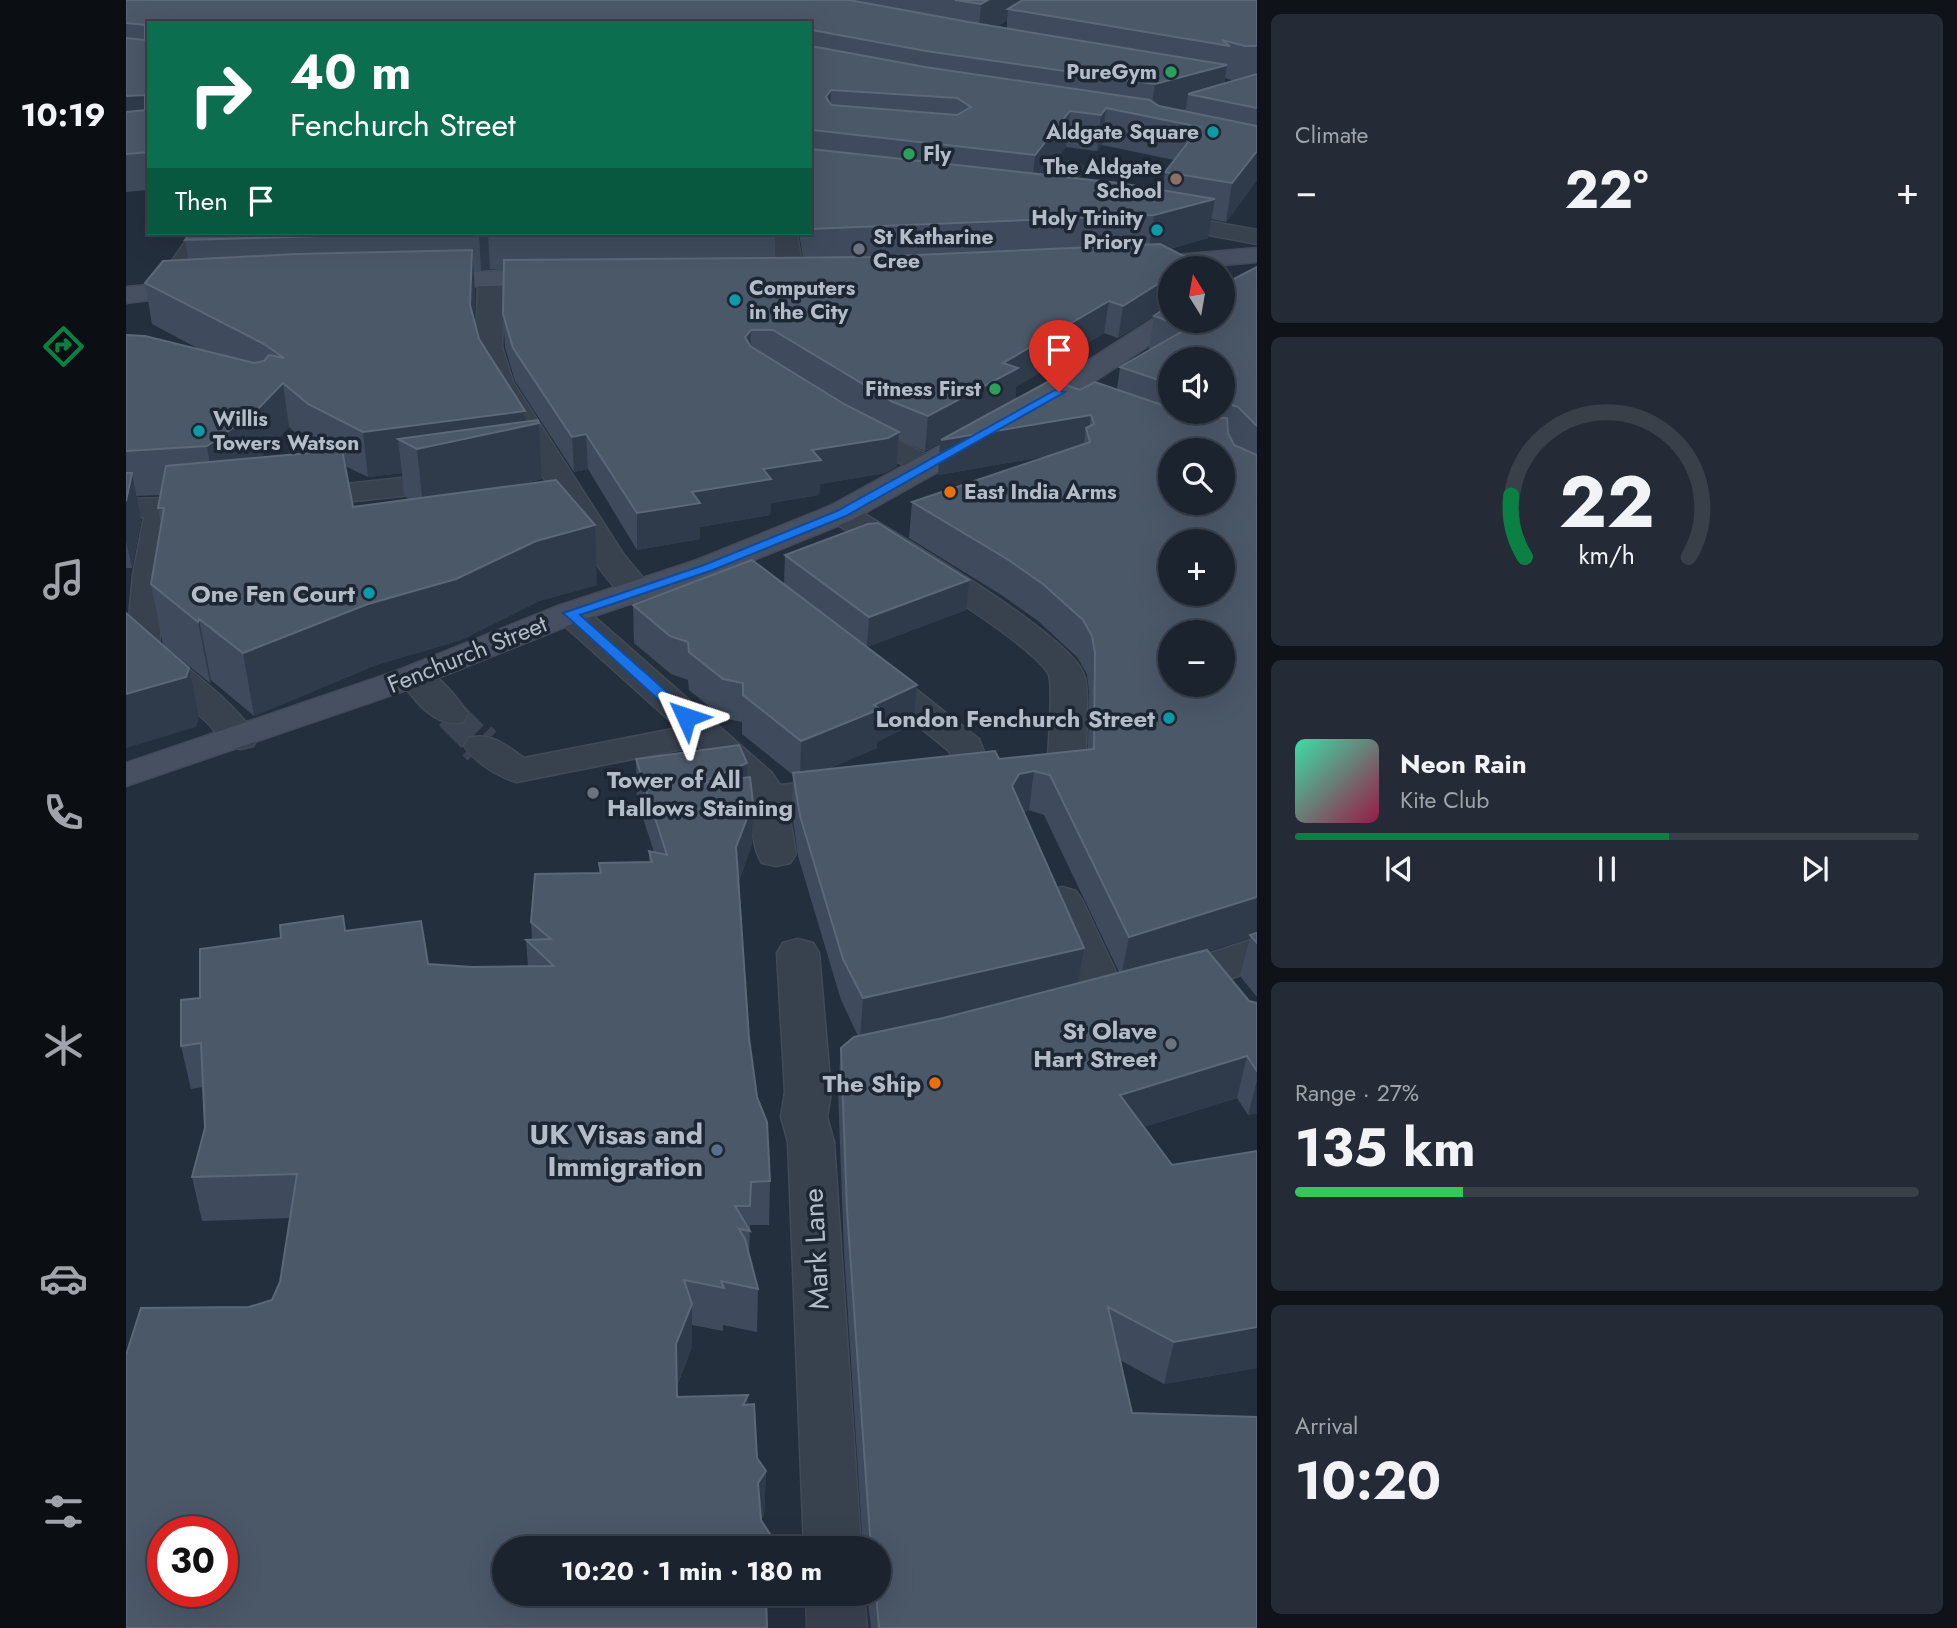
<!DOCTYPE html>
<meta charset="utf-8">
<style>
body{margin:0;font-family:Jost,sans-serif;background:#242b36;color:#f1f3f6;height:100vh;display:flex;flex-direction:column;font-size:26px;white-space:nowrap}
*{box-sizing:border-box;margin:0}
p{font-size:23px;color:#a0a4aa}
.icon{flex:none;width:38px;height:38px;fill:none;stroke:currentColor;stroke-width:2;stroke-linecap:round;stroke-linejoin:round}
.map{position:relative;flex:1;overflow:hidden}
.details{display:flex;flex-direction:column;gap:14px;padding:14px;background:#0f1319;width:700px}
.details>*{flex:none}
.banner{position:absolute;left:21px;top:21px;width:665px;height:214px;border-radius:0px;box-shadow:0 7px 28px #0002,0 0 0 2px #39404a;background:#0b6e4f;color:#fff;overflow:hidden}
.needle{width:46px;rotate:349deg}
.buttons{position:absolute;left:1032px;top:256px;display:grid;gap:14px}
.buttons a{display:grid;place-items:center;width:77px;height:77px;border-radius:50%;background:#1b232e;box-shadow:0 7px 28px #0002,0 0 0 2px #39404a;font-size:35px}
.speed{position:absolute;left:21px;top:1516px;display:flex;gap:14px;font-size:35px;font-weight:700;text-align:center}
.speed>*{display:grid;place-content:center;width:91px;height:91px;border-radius:50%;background:#1b232e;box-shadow:0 7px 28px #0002,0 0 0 2px #39404a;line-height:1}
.speed .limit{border:10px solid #d22;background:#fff;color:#111}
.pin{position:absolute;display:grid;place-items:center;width:60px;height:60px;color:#fff;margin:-72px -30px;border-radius:50% 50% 50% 0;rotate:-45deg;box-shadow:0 0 7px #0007}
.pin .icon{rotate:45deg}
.me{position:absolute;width:77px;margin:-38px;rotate:312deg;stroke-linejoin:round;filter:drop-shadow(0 0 5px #0008)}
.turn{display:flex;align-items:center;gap:24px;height:147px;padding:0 28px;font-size:32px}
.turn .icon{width:91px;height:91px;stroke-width:2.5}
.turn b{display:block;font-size:49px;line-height:60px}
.then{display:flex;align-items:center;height:66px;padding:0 28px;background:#0003;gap:14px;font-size:26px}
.big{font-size:52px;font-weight:700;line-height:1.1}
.details .widget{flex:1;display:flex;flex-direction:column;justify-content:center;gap:10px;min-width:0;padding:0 24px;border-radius:10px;background:#242b36}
.details .dial{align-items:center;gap:0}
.dial svg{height:182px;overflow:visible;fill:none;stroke:#39404a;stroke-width:7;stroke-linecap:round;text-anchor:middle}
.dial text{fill:#f1f3f6;stroke:none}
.song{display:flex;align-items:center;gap:21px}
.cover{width:84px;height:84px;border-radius:10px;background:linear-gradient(135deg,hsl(160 70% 55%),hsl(340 70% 35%))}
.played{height:7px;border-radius:4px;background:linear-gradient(90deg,#0b8043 60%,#39404a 60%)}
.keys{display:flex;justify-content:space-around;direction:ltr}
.heat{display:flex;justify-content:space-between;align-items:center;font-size:38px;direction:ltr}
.charge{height:10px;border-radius:5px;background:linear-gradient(90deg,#34c759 27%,#39404a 0)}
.trip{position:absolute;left:366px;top:1536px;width:399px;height:70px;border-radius:35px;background:#1b232e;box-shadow:0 7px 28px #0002,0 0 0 2px #39404a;font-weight:700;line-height:70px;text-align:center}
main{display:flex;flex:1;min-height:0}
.dock{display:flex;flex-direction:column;width:126px;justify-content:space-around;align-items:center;background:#0b0e12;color:#a0a4aa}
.dock .icon{width:49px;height:49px}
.dock .current{color:#0b8043}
.dock b{font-size:32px;color:#f1f3f6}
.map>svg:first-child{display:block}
</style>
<main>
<nav class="dock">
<b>10:19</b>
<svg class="icon current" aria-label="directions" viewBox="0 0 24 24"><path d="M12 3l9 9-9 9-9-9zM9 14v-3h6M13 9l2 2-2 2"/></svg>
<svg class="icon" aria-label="music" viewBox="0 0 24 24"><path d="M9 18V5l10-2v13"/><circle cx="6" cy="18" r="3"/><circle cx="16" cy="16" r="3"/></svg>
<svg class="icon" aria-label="phone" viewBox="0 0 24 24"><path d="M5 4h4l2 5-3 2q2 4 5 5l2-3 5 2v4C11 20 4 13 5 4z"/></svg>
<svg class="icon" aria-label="climate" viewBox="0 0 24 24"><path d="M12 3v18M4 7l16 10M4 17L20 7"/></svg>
<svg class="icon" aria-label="car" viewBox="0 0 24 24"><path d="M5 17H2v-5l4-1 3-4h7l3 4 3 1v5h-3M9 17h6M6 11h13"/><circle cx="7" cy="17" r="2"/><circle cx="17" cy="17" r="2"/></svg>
<svg class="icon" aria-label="filters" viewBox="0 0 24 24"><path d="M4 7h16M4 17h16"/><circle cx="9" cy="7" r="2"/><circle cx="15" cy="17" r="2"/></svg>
</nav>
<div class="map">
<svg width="1131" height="1628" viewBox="0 0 1131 1628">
<rect width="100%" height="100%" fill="#242f3e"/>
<!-- green -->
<path fill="#263c3f" d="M931,159L952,162L962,167L951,180L932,179L919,168Z"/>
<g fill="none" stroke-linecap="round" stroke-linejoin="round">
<!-- street-tunnel-far1 -->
<path stroke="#3a4453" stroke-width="32" stroke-dasharray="32 17" stroke-linecap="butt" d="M324,714L353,743"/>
<!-- street-tunnel -->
<path stroke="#3a4453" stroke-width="41" stroke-dasharray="41 21" stroke-linecap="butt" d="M351,741L356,746"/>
<defs>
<g id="street">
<path d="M1033,212L1131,230V244L1025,224L1021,219L1025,214Z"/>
<path d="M65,233H89L67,265L58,295H40L36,290L43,265Z"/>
<path d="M647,233H671L678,280L674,285H656L652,280Z"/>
<path d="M365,271L374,274L378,279L376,347L387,382L498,555L528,591L524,598C516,600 510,602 503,599C478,587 432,501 416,475L294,494L173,507L162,504L158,498L162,492L173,489L294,476L406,458L359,382L350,347L352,279L356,274Z"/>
<path d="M725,419L812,459L816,465L812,471L801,474L790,471L715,434L711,428L715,422Z"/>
<path d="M85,497L96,499L100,506L96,513L49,516L39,575L33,645C68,674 107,701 132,738L127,746L114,749L101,746L83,724L0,650L7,575L18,517H0V499Z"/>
<path d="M715,504L726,506C770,534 944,634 958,675C964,690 959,741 960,760C945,781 911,787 888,781L882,773L888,765L922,756C923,740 927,686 923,675C910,644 741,544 704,520L700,513L704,506Z"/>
<path d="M444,603L456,606L646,773L654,785L719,779L732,782L738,790L732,798L662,807L670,854L664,863L650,866L636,863C624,844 628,819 622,798C616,777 588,760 572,746L391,782C372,777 349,762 338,746L343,738C366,732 379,745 398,758L552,728L432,620L427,613L432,606Z"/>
<path d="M747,662L759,665L853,739L868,777L862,785L849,788L836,785L823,751L735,679L730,672L735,665Z"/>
<path d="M289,665C310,671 330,696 342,714L337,722C308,729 287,698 271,676L277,669Z"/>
<path d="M936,887L950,891L956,900L1002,998L995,1009L980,1013L965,1009L958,998L916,900L922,891Z"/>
<path d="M1131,938V968C1101,980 1061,1000 1029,991L1023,981L1029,971Z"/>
<path d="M672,939L687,943L693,953L705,1092L701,1117L708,1142L735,1549H678L662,1142L655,1117L659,1092L651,953L657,943Z"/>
<path d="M680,1594H738L741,1628H681Z"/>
</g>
<g id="secondary">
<path d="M1131,248V262L1015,272L1006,270L1003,265L1006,260L1015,258Z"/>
<path d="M430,271L439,274L443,279L439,284L297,288L288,285L284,280L288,275L297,272Z"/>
<path d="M73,280L82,283L86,288L82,293L0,303V287Z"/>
<path d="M1045,311V320H1057L1054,325L943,398L726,520L593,574L456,620L292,686L0,786V763L268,672L432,606L571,560L704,506L923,386L1036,313Z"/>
</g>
</defs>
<!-- street casing -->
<use href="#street" stroke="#414a57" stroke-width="3"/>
<!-- secondary casing -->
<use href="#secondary" stroke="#414a57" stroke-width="3"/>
<!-- street -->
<use href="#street" fill="#38414e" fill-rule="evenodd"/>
<!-- secondary -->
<use href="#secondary" fill="#465061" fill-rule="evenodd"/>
</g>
<!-- wall -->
<g fill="#3f4b5c" fill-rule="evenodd">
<path d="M0,0H1131V180L1100,222L1085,219L1082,238L1044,249L1045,320L1106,280L1131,267V997L1114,976L1124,938L1082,951L1123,1001L1131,1003V1113L1122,1115L1111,1098L1018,1127L1046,1165L1131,1151V1368L1038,1384L994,1360L1006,1413L1131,1628H745L741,1594H752V1549H737L718,1252L712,1090L715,1048L732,1036L715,1000L672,856L666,813L667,775L616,734V722L597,718L563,690L562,680L545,674L508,643L507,605L787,724L751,742V748L699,770L873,759L962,749L963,692L961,674L951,657L912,621L877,596L783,538L786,502L921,456L812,475L814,443L799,451L773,440L771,466L759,473L694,484L693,495L645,503L644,515L574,527V539L511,550L462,469L448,472L389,381L379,347L377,314L378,271L364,269L355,271L348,272L349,291L348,320L353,339L399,411L400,422L413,423L416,479L389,485L471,585L413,601L335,640L250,665L128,716L85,680L84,683L37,645L25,584L35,525L32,508L34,495L10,496L15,520L6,568H0V335L73,349L26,324L19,283L62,260L59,240L64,233H649V258H677L673,233H684V23H23V190L0,192ZM881,20V28L871,27ZM1099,78L1109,81L1098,84ZM976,145L1048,160L1039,172L1036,190L919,175L940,147L971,151ZM1035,311L1028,316L1023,349H1025L994,367L991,389L954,390L889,399L890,387L978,333L992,338ZM1045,359H1097V411H1045ZM163,427L188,449L194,452L135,457ZM219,466L242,477L276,473L278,496L283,499L227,507ZM903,810L918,815L993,972L952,983L897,812Z"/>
<path d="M659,555L840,610L741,647L658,584Z"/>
<path d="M510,759L621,763V778L626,844L613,881L623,1038L631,1097L644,1181L643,1225H624L623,1254L632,1289L631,1332L597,1325V1331L566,1325V1347L551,1386V1397L622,1395L621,1404L631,1458L640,1471L638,1515L635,1520L378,1549L123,1307L146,1300L154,1282L164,1218L76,1221L66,1177L79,1128L77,1087L65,1089L55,1046L74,998L219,931L302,964L346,967L402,966L400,940H406L405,922L473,873V863L523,862V851L528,852L511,800Z"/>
</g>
<!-- shaded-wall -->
<g fill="#2f3b4b">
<path d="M862,0H914L882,9L881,20L852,39L855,4Z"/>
<path d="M1101,65L1096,100L1062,94L1060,109L1029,118L1024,117L1029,84Z"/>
<path d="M705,90L704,126L699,133L700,97Z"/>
<path d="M19,95L23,119L0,133V96Z"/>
<path d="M980,108L976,145L971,151L975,115Z"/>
<path d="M944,111L940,147L905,193L909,155Z"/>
<path d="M1131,151V180L1100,222L1106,183Z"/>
<path d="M1089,199L1082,238L1022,255L1028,215Z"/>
<path d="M353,233H362L364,269L355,271Z"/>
<path d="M346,250L349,291L347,347L344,305Z"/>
<path d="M1045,278L1044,308L1035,311L992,338L997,306L1040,279Z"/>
<path d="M983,301L978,333L890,387L889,402L965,415L962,436L960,428L957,450L812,475L814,443L799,451L802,416L877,363Z"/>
<path d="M625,330L624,362L619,337Z"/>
<path d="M157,383L163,427L134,458L88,492L81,446Z"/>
<path d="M399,411L400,425L413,423L416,479L297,506L291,449L272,439L276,473L242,477L237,432Z"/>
<path d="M773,432L771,466L759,473L694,484L693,495L645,503L644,515L574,527V539L511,550V513L566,492L637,469L686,450Z"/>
<path d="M460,434L462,469L448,472L446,437Z"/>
<path d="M6,473L15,520L6,568L0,541V501Z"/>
<path d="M469,525L471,585L413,601L335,640L250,665L128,716L117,653L242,604L410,541Z"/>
<path d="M843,580L840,610L741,647L743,617Z"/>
<path d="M73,619L85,680L84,683L72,622Z"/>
<path d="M63,668L73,718L70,727L0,748V694Z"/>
<path d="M791,685L787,724L751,742V748L674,781L675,741Z"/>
<path d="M621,763V804L574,783Z"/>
<path d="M908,771L903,810L887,813L886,786L893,774Z"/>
<path d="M627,803L626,844L610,889V847Z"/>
<path d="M1131,897V932L1124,935V938L995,978L1003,937Z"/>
<path d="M958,948L951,989L734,1040L737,998Z"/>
<path d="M1121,1056L1111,1098L985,1137L994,1095Z"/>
<path d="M1131,1080V1113L1122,1115Z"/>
<path d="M566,1304V1347L550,1387V1344Z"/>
<path d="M1131,1308V1368L1038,1384L1048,1342Z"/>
<path d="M622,1395L620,1438L617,1405Z"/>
<path d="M640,1471L638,1515L631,1526L632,1483Z"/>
<path d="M644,1534V1549H634Z"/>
</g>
<!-- building -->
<g fill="#4b5868" stroke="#5c6777" stroke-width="2" fill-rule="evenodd">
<path d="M0,0H723L848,23L1101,65L1029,84L800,51L686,30L684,31V23H23V152L0,154V112L19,110V95L0,96V38L19,40V25L0,23Z"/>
<path d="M829,0H862L855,4Z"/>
<path d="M897,0H1131V46H1119L1096,40L1104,46L882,9Z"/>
<path d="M684,43L685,46L799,67L1024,100L1033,106L1131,126V151L1106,183L1039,172L1074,127L980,108L975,115L944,111L909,155L686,130L684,131ZM705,90L831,98L845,107L831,115L705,105L700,97Z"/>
<path d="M1131,74V108L1062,94Z"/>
<path d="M684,143L685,149L993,183L1089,199L1028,215L684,229Z"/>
<path d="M64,233H298L59,240Z"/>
<path d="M1034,244L1081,268H1045V278L1040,279L997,306L983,301L877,363L892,368L802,416L767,402L647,330H625L619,337L624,346L718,404L773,432L762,438L686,450L695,460L637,469L645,479L566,492L574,503L511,513L460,434L446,437L387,348L377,314L378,260L746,257Z"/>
<path d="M346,250L344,305L353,339L399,411L237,432L182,404L157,383L128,413L81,446L0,451V335L19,336L128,363L138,361L143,355L158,358L138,344L19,283L37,261L170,254Z"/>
<path d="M1131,267V426L1112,407L1097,402V359H1045V384L994,367L1062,328L1028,316L1045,304V320H1097V276L1106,280Z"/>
<path d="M925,380L954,390L969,382L1045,408V411H1053L1072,418H1101L1102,433L1108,445L1131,455V897L1003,937L924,775L908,771L893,774L886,786L958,948L737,998L717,959L674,816L667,773L869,751L873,759L968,749L969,653L966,636L957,620L917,584L881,559L786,502L964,442L960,428L968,424L965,415L815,440ZM1045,450H1097V502H1045ZM1045,541H1097V593H1045ZM1045,632H1097V684H1045Z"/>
<path d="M412,420L413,423L291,449L272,439Z"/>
<path d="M216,450L227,507L430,480L469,525L410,541L330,579L242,604L117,653L73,619L72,622L25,584L38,508H32L40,466Z"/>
<path d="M0,473H6L0,501Z"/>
<path d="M752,523L843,580L743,617L659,555L742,524Z"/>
<path d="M626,560L791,685L748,705L754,709L675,741L617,695V683L597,679L563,652L562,642L544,636L507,605Z"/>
<path d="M0,613L63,668L60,677L0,694Z"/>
<path d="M613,745L621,763L574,783L624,777L627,803L610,847L623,1038L631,1097L641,1122L644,1181L625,1182L624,1206H609L624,1231L613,1229L619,1239L632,1289L595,1281L598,1288L558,1280L566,1304L550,1344L551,1397L622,1395L617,1405L628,1404L631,1458L640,1471L632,1483L635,1520L644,1534L634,1549H378V1594H640L641,1628H0V1355L15,1308L123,1307L146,1300L154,1282L171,1174L66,1177L79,1128L75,1043L55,1046V1000L74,998V949L155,938L154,925L217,916L219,931L295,921L302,964L346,967L428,966L400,940L425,939L405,922L409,874L475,873L473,863L526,862L523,851L541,855L510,759ZM37,1531H96V1591H37Z"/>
<path d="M1131,933V943L1124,935Z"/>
<path d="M1081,950L1123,1001L1131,1003V1071L1121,1056L994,1095L1046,1165L1131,1151V1327L1048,1342L982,1307L1006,1413L1131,1417V1628H753L750,1594H752V1549H745L742,1507L721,1210L715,1048L728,1037L817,1018Z"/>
</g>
<!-- route -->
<path fill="#1a73e8" stroke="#114b97" stroke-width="2" d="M929,390L939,392L720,516L587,570L454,615L565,713V720H555L437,613L578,565L711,511Z"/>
<!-- markers -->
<g fill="#2e9e5b" stroke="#1d2633" stroke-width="2.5">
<circle cx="1045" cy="72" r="7"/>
<circle cx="783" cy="154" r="7"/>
<circle cx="869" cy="389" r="7"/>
</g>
<g fill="#0f9aa8" stroke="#1d2633" stroke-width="2.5">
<circle cx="1087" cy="132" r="7"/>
<circle cx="1031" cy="230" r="7"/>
<circle cx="609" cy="300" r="7"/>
<circle cx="73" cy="431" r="7"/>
<circle cx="243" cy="593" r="7"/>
<circle cx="1043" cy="718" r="7"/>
</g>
<circle fill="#8d6e63" stroke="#1d2633" stroke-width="2.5" cx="1050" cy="179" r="7"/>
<g fill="#6b7280" stroke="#1d2633" stroke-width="2.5">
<circle cx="733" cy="249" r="7"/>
<circle cx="467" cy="793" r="7"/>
<circle cx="1045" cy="1044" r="7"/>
</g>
<g fill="#e8710a" stroke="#1d2633" stroke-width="2.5">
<circle cx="824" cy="492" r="7"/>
<circle cx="809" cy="1083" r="7"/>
</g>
<circle fill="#5c6f8a" stroke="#1d2633" stroke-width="2.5" cx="591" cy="1150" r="7"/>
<g text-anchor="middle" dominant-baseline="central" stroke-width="7" stroke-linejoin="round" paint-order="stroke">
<!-- far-poi labels -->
<g font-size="21" font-weight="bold" fill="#b4bcc9" stroke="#1d2633" text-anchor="end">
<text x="1031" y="72">PureGym</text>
<text x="1073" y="132">Aldgate Square</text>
<text x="797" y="154" text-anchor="start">Fly</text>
<text x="1036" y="167">The Aldgate<tspan x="1036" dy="24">School</tspan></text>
<text x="1017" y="218">Holy Trinity<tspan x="1017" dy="24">Priory</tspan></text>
<text x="747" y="237" text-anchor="start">St Katharine<tspan x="747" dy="24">Cree</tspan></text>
<text x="623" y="288" text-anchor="start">Computers<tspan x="623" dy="24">in the City</tspan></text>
<text x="855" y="389">Fitness First</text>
<text x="87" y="419" text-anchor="start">Willis<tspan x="87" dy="24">Towers Watson</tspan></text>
<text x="838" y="492" text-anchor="start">East India Arms</text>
</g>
<!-- poi labels -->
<g font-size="24" font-weight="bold" fill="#b4bcc9" stroke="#1d2633" text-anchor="end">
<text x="229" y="593">One Fen Court</text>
<text x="1029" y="718">London Fenchurch Street</text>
<text x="481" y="779" text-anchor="start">Tower of All<tspan x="481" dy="28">Hallows Staining</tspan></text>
<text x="1031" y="1030">St Olave<tspan x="1031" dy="28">Hart Street</tspan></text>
<text x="795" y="1083">The Ship</text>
</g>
<!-- street labels -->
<g font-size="24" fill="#b4bcc9" stroke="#1d2633">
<text transform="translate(341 654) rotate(-22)">Fenchurch Street</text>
</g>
<!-- near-poi labels -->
<g font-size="28" font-weight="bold" fill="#b4bcc9" stroke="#1d2633" text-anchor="end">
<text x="577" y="1134">UK Visas and<tspan x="577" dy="32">Immigration</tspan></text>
</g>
<!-- near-street labels -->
<g font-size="28" fill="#b4bcc9" stroke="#1d2633">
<text transform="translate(690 1249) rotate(-93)">Mark Lane</text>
</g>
</g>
</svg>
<div class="buttons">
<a><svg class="needle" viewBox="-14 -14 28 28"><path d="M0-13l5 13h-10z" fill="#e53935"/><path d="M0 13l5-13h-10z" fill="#a0a4aa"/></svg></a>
<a><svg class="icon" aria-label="sound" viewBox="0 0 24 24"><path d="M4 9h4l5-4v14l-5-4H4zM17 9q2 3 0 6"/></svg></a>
<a><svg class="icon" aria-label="search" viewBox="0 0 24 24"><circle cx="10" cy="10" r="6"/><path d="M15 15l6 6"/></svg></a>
<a>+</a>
<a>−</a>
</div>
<div class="speed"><div class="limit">30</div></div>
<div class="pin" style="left:933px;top:392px;background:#d93025"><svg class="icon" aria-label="arrive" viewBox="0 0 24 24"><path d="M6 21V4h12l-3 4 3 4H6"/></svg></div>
<svg class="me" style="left:560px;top:717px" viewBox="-20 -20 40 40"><path d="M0-17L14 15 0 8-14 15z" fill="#1a73e8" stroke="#fff" stroke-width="4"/></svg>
<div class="trip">10:20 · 1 min · 180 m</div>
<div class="banner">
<div class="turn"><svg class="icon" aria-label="right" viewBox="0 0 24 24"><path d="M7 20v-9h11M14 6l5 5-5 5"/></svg><div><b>40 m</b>Fenchurch Street</div></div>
<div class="then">Then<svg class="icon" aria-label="arrive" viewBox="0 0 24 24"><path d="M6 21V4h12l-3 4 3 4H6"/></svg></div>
</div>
</div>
<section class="details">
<div class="widget"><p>Climate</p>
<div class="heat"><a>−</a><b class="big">22°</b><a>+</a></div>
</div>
<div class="widget dial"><svg viewBox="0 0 100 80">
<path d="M14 69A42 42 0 1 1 86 69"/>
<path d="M14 69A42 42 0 0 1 8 42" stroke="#0b8043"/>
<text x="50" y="56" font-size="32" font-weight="700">22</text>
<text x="50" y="72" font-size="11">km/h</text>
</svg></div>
<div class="widget">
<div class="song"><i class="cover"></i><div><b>Neon Rain</b><p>Kite Club</p></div></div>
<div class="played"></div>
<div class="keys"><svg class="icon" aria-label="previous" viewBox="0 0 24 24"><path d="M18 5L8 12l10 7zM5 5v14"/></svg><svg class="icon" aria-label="pause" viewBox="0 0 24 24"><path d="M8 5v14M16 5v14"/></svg><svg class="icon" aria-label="next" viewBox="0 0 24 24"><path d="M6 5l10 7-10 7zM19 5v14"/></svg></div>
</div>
<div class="widget"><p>Range · 27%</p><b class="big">135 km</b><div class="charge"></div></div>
<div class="widget"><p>Arrival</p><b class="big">10:20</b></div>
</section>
</main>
